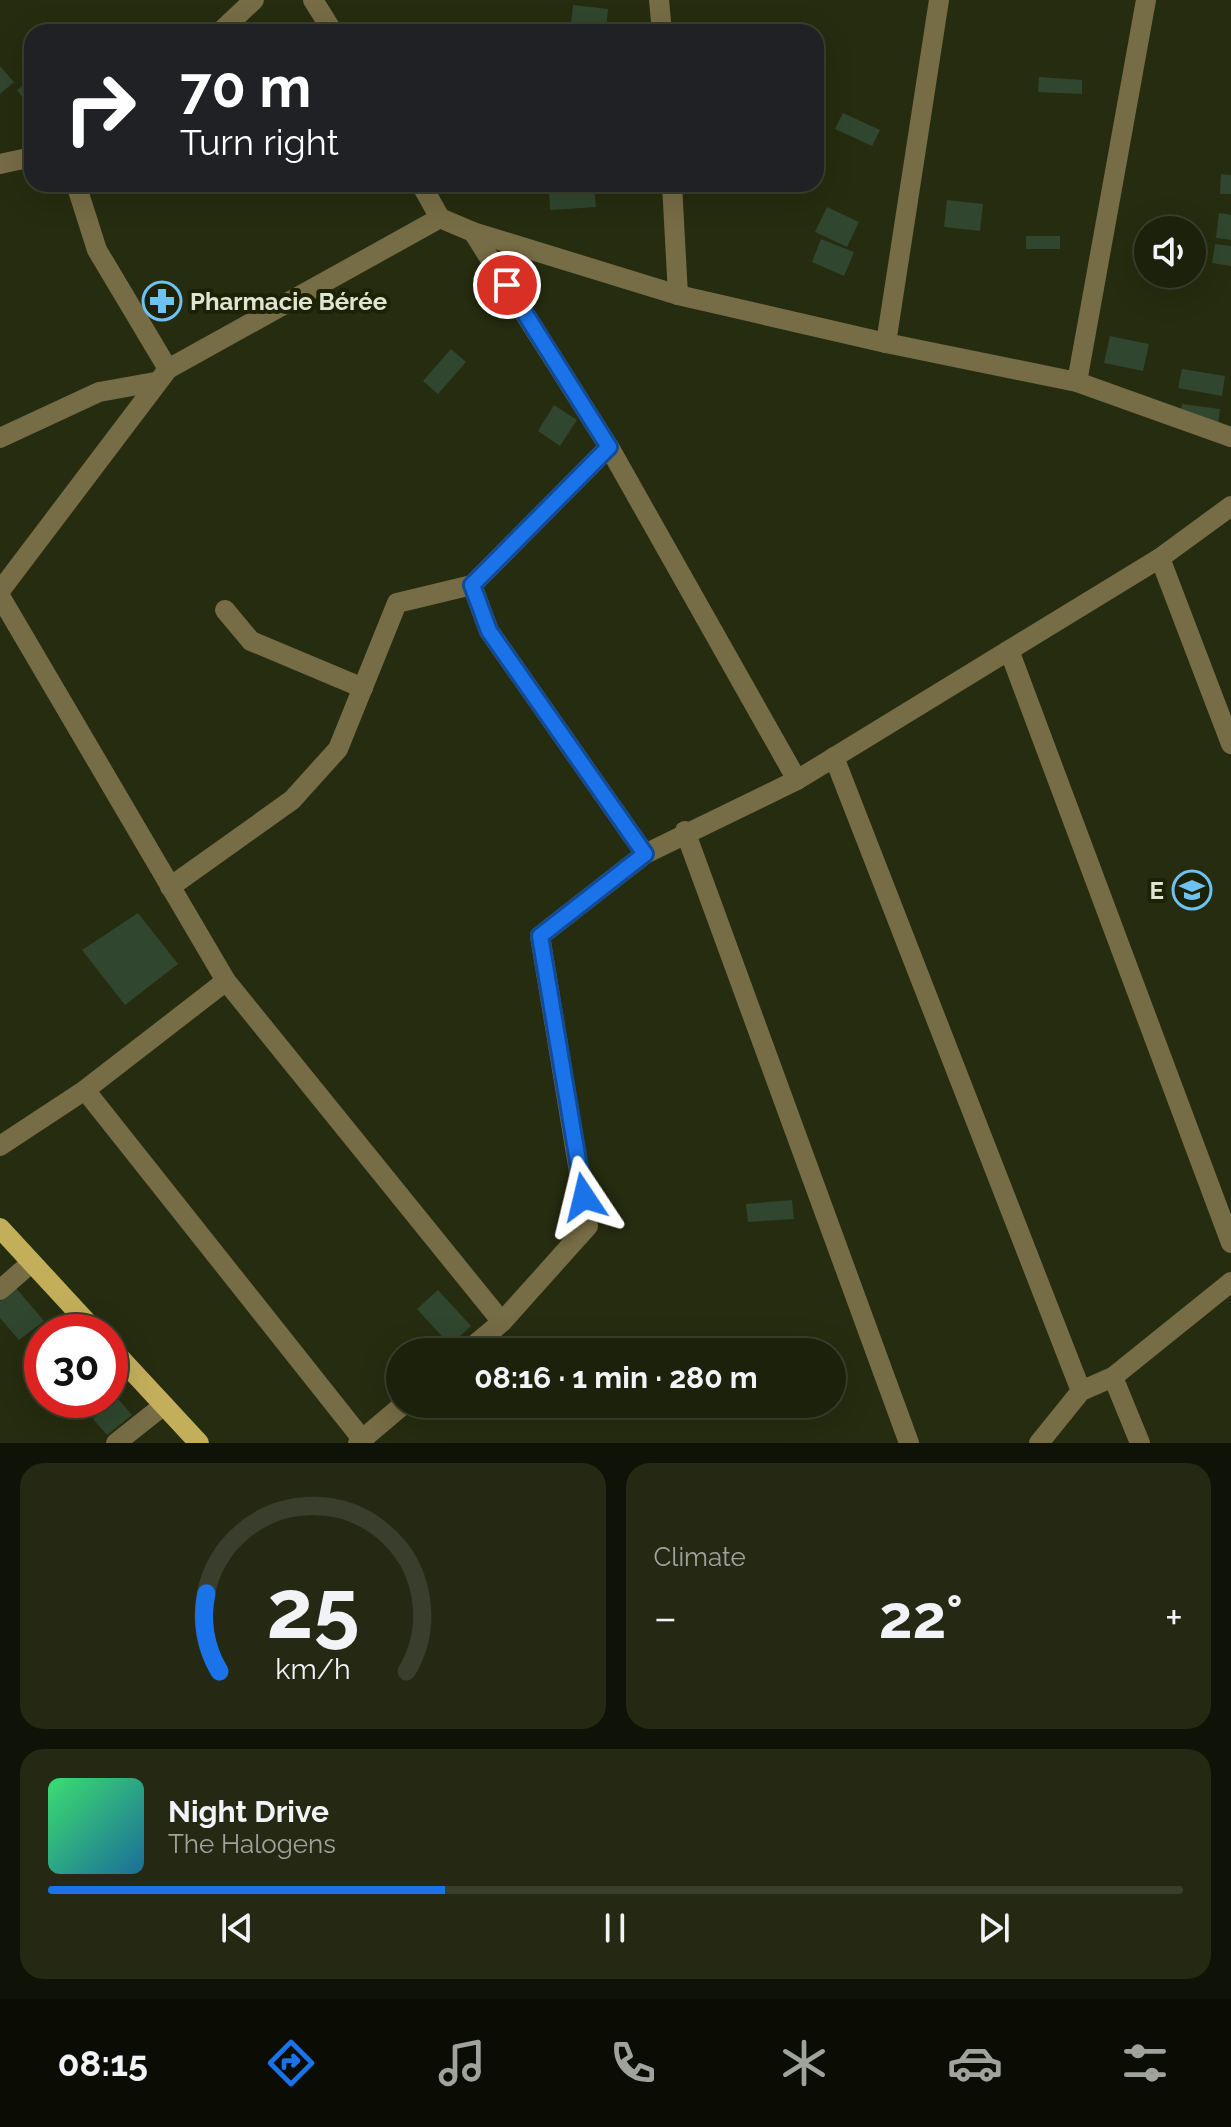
<!DOCTYPE html>
<meta charset="utf-8">
<style>
body{margin:0;font-family:Raleway,sans-serif;background:#252914;color:#f1f3f6;height:100vh;display:flex;flex-direction:column;font-size:30px;white-space:nowrap}
*{box-sizing:border-box;margin:0}
p{font-size:26px;color:#a0a39d}
.icon{flex:none;width:44px;height:44px;fill:none;stroke:currentColor;stroke-width:2;stroke-linecap:round;stroke-linejoin:round}
.map{position:relative;height:1443px;overflow:hidden}
.drawer{display:flex;flex-direction:column;gap:20px;padding:20px;background:#0f1206;flex:1}
.drawer>*{flex:none}
.top-card{position:absolute;left:24px;top:24px;width:800px;height:168px;border-radius:24px;box-shadow:0 8px 32px #0002,0 0 0 2px #3a3e2c;background:#202124;color:#fff;overflow:hidden}
.fabs{position:absolute;left:1134px;top:216px;display:grid;gap:16px}
.fabs a{display:grid;place-items:center;width:72px;height:72px;border-radius:50%;background:#1c210b;box-shadow:0 8px 32px #0002,0 0 0 2px #3a3e2c;font-size:40px}
.speed{position:absolute;left:24px;top:1314px;display:flex;gap:16px;font-size:40px;font-weight:700;text-align:center}
.speed>*{display:grid;place-content:center;width:104px;height:104px;border-radius:50%;background:#1c210b;box-shadow:0 8px 32px #0002,0 0 0 2px #3a3e2c;line-height:1}
.speed .limit{border:12px solid #d22;background:#fff;color:#111}
.pin{position:absolute;display:grid;place-items:center;width:68px;height:68px;color:#fff;margin:-34px;border:4px solid #fff;border-radius:50%;box-shadow:0 2px 8px #0007}
.me{position:absolute;width:88px;margin:-44px;rotate:350deg;stroke-linejoin:round;filter:drop-shadow(0 0 6px #0008)}
.turn{display:flex;align-items:center;gap:28px;height:168px;padding:0 24px;font-size:36px}
.turn .icon{width:104px;height:104px;stroke-width:2.5}
.turn b{display:block;font-size:56px;line-height:68px}
.big{font-size:60px;font-weight:700;line-height:1.1}
.drawer .card{flex:1;display:flex;flex-direction:column;justify-content:center;gap:12px;min-width:0;padding:0 28px;border-radius:24px;background:#252914}
.drawer .dial{align-items:center;gap:0}
.dial svg{height:208px;overflow:visible;fill:none;stroke:#3a3e2c;stroke-width:7;stroke-linecap:round;text-anchor:middle}
.dial text{fill:#f1f3f6;stroke:none}
.song{display:flex;align-items:center;gap:24px}
.cover{width:96px;height:96px;border-radius:12px;background:linear-gradient(135deg,hsl(140 70% 55%),hsl(200 70% 35%))}
.played{height:8px;border-radius:4px;background:linear-gradient(90deg,#1a73e8 35%,#3a3e2c 35%)}
.keys{display:flex;justify-content:space-around;direction:ltr}
.heat{display:flex;justify-content:space-between;align-items:center;font-size:44px;direction:ltr}
.drawer .tiles{flex:1;display:grid;gap:20px;grid-template-columns:1fr 1fr}
.card:last-child{grid-column:span 2}
.trip{position:absolute;left:386px;top:1338px;width:460px;height:80px;border-radius:40px;background:#1c210b;box-shadow:0 8px 32px #0002,0 0 0 2px #3a3e2c;font-weight:700;line-height:80px;text-align:center}
.tabs{display:flex;height:128px;justify-content:space-around;align-items:center;background:#0b0d04;color:#a0a39d}
.tabs .icon{width:56px;height:56px}
.tabs .selected{color:#1a73e8}
.tabs b{font-size:36px;color:#f1f3f6}
.map>svg:first-child{display:block}
</style>
<div class="map">
<svg width="1231" height="1443" viewBox="0 0 1231 1443">
<rect width="100%" height="100%" fill="#262c0f"/>
<!-- building -->
<g fill="#30462e">
<path d="M573,5L608,9L606,29L571,25Z"/>
<path d="M539,23L574,28L573,32H538Z"/>
<path d="M0,66L14,82L0,94Z"/>
<path d="M1039,77L1082,80V94L1038,92Z"/>
<path d="M32,79V111L17,90Z"/>
<path d="M843,113L880,130L872,146L835,129Z"/>
<path d="M1221,174L1231,175V194H1220Z"/>
<path d="M594,188L596,207L550,210L549,190Z"/>
<path d="M947,200L983,204L980,231L944,227Z"/>
<path d="M827,207L859,222L847,247L815,232Z"/>
<path d="M1219,213L1231,215V240L1216,238Z"/>
<rect x="1026" y="236" width="34" height="13"/>
<path d="M821,239L854,252L844,276L812,262Z"/>
<path d="M1215,244L1231,246V266L1212,263Z"/>
<path d="M1110,336L1149,344L1143,371L1104,363Z"/>
<path d="M451,349L466,362L438,394L423,381Z"/>
<path d="M1182,369L1225,376L1222,396L1178,388Z"/>
<path d="M1182,404L1220,409L1218,427L1179,421Z"/>
<path d="M554,405L577,420L560,446L538,431Z"/>
<path d="M138,913L178,964L125,1005L82,950Z"/>
<path d="M792,1200L794,1219L748,1222L746,1204Z"/>
<path d="M16,1288L44,1321L19,1340L0,1318V1301Z"/>
<path d="M438,1290L471,1326L450,1345L417,1309Z"/>
<path d="M118,1399L132,1415L107,1435L93,1419Z"/>
</g>
<g fill="none" stroke-linecap="round" stroke-linejoin="round">
<!-- minor -->
<g stroke="#766c45" stroke-width="20">
<path d="M313,0L333,32"/>
<path d="M659,0L662,32"/>
<path d="M220,32L254,0"/>
<path d="M0,164L32,157"/>
<path d="M76,184L97,250L168,369"/>
<path d="M421,184L440,218L473,232L678,295L886,343L1077,382L1231,437"/>
<path d="M672,184L678,295"/>
<path d="M473,232L609,447L797,780"/>
<path d="M886,343L939,0"/>
<path d="M1077,382L1146,0"/>
<path d="M0,438L99,392L155,382"/>
<path d="M1160,558L1231,744"/>
<path d="M472,585L489,631L645,854"/>
<path d="M0,591L168,369L440,218"/>
<path d="M0,596L226,981L502,1322"/>
<path d="M225,610L251,641L363,688"/>
<path d="M1009,650L1231,1243"/>
<path d="M834,757L1081,1391"/>
<path d="M685,831L909,1443"/>
<path d="M170,887L292,800L338,749L397,603L472,585L609,447"/>
<path d="M85,1090L362,1439"/>
<path d="M0,1146L85,1090L226,981"/>
<path d="M0,1290L31,1263"/>
<path d="M466,1352L502,1322L588,1226L540,936L645,854L797,780L1160,558L1231,506"/>
<path d="M1113,1377L1140,1443"/>
<path d="M116,1443L164,1405"/>
<path d="M358,1443L404,1404"/>
<path d="M1039,1443L1081,1391L1113,1377L1231,1282"/>
</g>
<!-- major -->
<g stroke="#c3af5a" stroke-width="20">
<path d="M0,1228L96,1332"/>
<path d="M110,1347L199,1443"/>
</g>
</g>
<g fill="none" stroke-linecap="round" stroke-linejoin="round">
<defs>
<path id="route" d="M507,285L609,447L472,585L489,631L645,854L540,936L584,1197"/>
</defs>
<!-- route casing -->
<use href="#route" stroke="#114b97" stroke-width="20"/>
<!-- route -->
<use href="#route" stroke="#1a73e8" stroke-width="14"/>
</g>
<!-- icons -->
<defs>
<symbol id="pharmacy-ring" viewBox="-11 -11 22 22"><circle r="9.5" fill="#1d2205" stroke="#6ec2f3" stroke-width="1.5"/><path d="M-2-6h4v4h4v4h-4v4h-4v-4h-4v-4h4Z" fill="#6ec2f3"/></symbol>
<symbol id="school-ring" viewBox="-11 -11 22 22"><circle r="9.5" fill="#1d2205" stroke="#6ec2f3" stroke-width="1.5"/><path d="M0-5L7-2L0 1L-7-2ZM-4 1L0 2.5L4 1V4Q0 6-4 4Z" fill="#6ec2f3"/></symbol>
</defs>
<g fill-rule="evenodd">
<use href="#pharmacy-ring" x="140" y="279" width="44" height="44"/>
<use href="#school-ring" x="1170" y="868" width="44" height="44"/>
</g>
<g text-anchor="middle" dominant-baseline="central" stroke-width="8" stroke-linejoin="round" paint-order="stroke">
<!-- poi labels -->
<g font-size="24" font-weight="bold" fill="#dfe4d3" stroke="#1d2205" text-anchor="start">
<text x="190" y="301">Pharmacie Bérée</text>
<text x="1164" y="890" text-anchor="end">E</text>
</g>
</g>
</svg>
<div class="fabs">
<a><svg class="icon" aria-label="sound" viewBox="0 0 24 24"><path d="M4 9h4l5-4v14l-5-4H4zM17 9q2 3 0 6"/></svg></a>
</div>
<div class="speed"><div class="limit">30</div></div>
<div class="pin" style="left:507px;top:285px;background:#d93025"><svg class="icon" aria-label="arrive" viewBox="0 0 24 24"><path d="M6 21V4h12l-3 4 3 4H6"/></svg></div>
<svg class="me" style="left:584px;top:1197px" viewBox="-20 -20 40 40"><path d="M0-17L14 15 0 8-14 15z" fill="#1a73e8" stroke="#fff" stroke-width="4"/></svg>
<div class="trip">08:16 · 1 min · 280 m</div>
<div class="top-card">
<div class="turn"><svg class="icon" aria-label="right" viewBox="0 0 24 24"><path d="M7 20v-9h11M14 6l5 5-5 5"/></svg><div><b>70 m</b>Turn right</div></div>
</div>
</div>
<section class="drawer">
<div class="tiles">
<div class="card dial"><svg viewBox="0 0 100 80">
<path d="M14 69A42 42 0 1 1 86 69"/>
<path d="M14 69A42 42 0 0 1 9 39" stroke="#1a73e8"/>
<text x="50" y="56" font-size="32" font-weight="700">25</text>
<text x="50" y="72" font-size="11">km/h</text>
</svg></div>
<div class="card"><p>Climate</p>
<div class="heat"><a>−</a><b class="big">22°</b><a>+</a></div>
</div>
<div class="card">
<div class="song"><i class="cover"></i><div><b>Night Drive</b><p>The Halogens</p></div></div>
<div class="played"></div>
<div class="keys"><svg class="icon" aria-label="previous" viewBox="0 0 24 24"><path d="M18 5L8 12l10 7zM5 5v14"/></svg><svg class="icon" aria-label="pause" viewBox="0 0 24 24"><path d="M8 5v14M16 5v14"/></svg><svg class="icon" aria-label="next" viewBox="0 0 24 24"><path d="M6 5l10 7-10 7zM19 5v14"/></svg></div>
</div>
</div>
</section>
<nav class="tabs">
<b>08:15</b>
<svg class="icon selected" aria-label="directions" viewBox="0 0 24 24"><path d="M12 3l9 9-9 9-9-9zM9 14v-3h6M13 9l2 2-2 2"/></svg>
<svg class="icon" aria-label="music" viewBox="0 0 24 24"><path d="M9 18V5l10-2v13"/><circle cx="6" cy="18" r="3"/><circle cx="16" cy="16" r="3"/></svg>
<svg class="icon" aria-label="phone" viewBox="0 0 24 24"><path d="M5 4h4l2 5-3 2q2 4 5 5l2-3 5 2v4C11 20 4 13 5 4z"/></svg>
<svg class="icon" aria-label="climate" viewBox="0 0 24 24"><path d="M12 3v18M4 7l16 10M4 17L20 7"/></svg>
<svg class="icon" aria-label="car" viewBox="0 0 24 24"><path d="M5 17H2v-5l4-1 3-4h7l3 4 3 1v5h-3M9 17h6M6 11h13"/><circle cx="7" cy="17" r="2"/><circle cx="17" cy="17" r="2"/></svg>
<svg class="icon" aria-label="filters" viewBox="0 0 24 24"><path d="M4 7h16M4 17h16"/><circle cx="9" cy="7" r="2"/><circle cx="15" cy="17" r="2"/></svg>
</nav>
